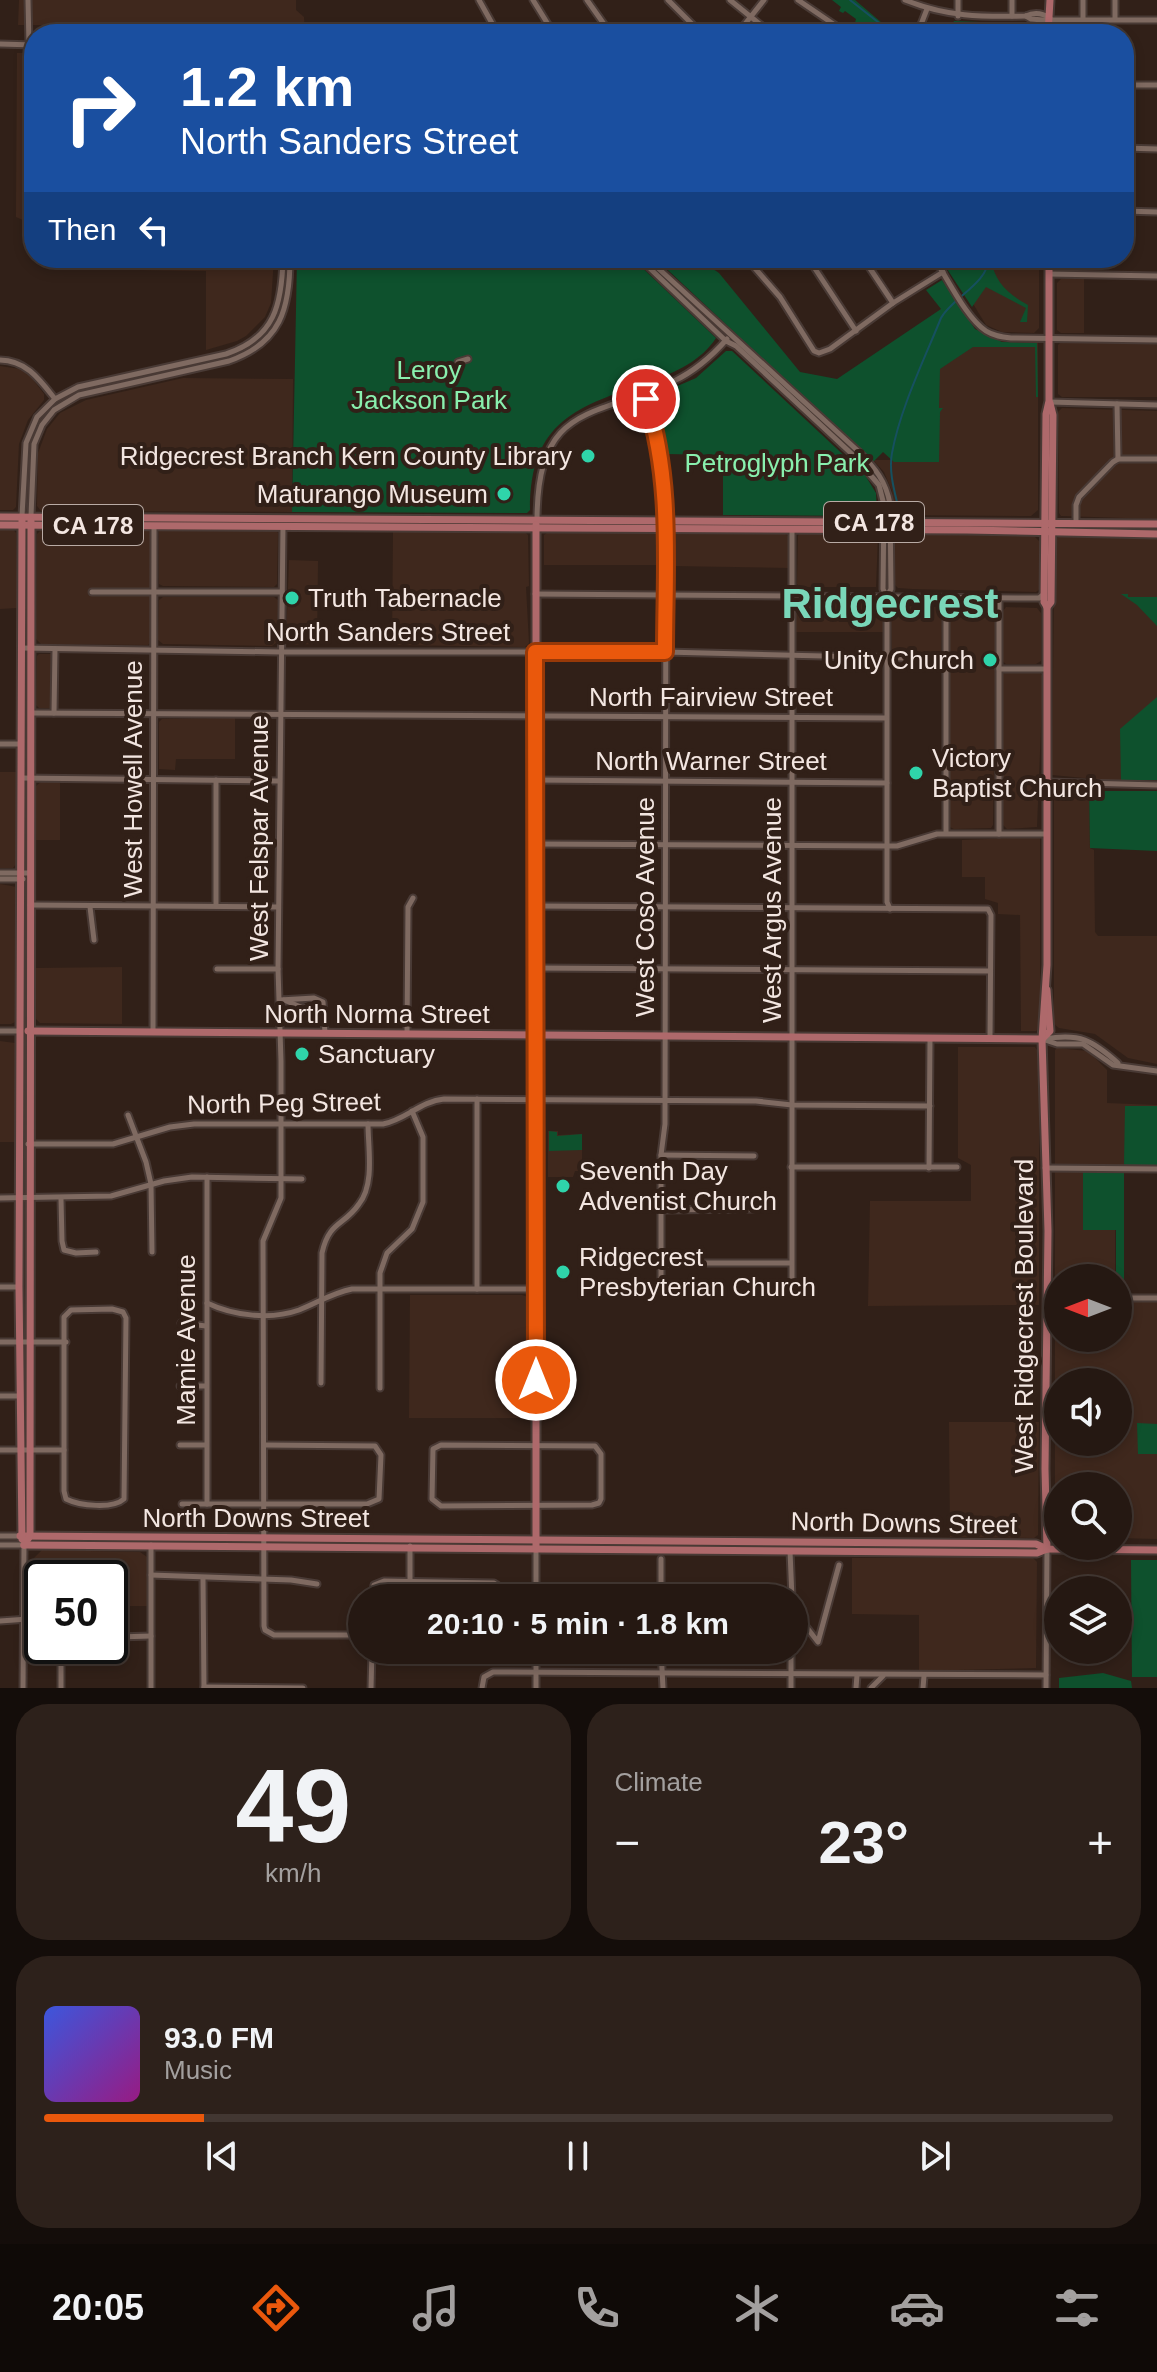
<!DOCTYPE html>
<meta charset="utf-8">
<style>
body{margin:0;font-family:Helvetica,sans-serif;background:#2d211b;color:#f1f3f6;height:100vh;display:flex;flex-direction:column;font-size:30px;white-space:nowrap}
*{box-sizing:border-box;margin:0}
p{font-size:26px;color:#a3a09f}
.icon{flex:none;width:44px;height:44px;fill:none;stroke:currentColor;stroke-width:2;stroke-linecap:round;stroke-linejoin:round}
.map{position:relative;height:1688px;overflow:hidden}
.drawer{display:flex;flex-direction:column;gap:16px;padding:16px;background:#140d0a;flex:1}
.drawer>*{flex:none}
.guide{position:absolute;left:24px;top:24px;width:1110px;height:244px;border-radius:32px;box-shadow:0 4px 12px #0003,0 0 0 2px #423732;background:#1a4fa0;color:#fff;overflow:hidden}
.needle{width:52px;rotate:270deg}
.controls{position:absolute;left:1044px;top:1264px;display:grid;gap:16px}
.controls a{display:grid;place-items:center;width:88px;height:88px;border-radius:50%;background:#251812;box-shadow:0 4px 12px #0003,0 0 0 2px #423732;font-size:40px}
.speed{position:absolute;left:24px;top:1560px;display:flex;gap:16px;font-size:40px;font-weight:700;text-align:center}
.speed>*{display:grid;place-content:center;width:104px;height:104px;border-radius:50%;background:#251812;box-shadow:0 4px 12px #0003,0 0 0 2px #423732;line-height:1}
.speed .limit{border:4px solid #111;border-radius:12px;background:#fff;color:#111}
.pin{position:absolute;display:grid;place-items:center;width:68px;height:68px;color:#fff;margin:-34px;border:4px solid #fff;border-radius:50%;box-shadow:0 2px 8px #0007}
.me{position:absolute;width:88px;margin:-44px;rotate:0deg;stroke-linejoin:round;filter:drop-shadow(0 0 6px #0008)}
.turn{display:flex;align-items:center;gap:28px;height:168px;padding:0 24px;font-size:36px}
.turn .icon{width:104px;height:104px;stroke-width:2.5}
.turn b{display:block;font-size:56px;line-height:68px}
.then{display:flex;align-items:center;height:76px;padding:0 24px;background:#0003;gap:16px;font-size:30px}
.big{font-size:60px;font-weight:600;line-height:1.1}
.drawer .tile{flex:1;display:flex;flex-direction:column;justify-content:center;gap:12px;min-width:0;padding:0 28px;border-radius:32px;background:#2d211b}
.drawer .dial{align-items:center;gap:0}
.dial b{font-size:104px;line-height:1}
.song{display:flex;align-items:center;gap:24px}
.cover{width:96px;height:96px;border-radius:12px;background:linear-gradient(135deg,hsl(230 70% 55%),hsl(310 70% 35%))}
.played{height:8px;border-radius:4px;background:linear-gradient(90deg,#ea580c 15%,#423732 15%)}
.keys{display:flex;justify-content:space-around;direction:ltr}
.heat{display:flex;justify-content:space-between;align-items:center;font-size:44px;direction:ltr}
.drawer .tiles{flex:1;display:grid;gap:16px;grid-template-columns:1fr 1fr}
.tile:last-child{grid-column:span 2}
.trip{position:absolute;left:348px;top:1584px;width:460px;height:80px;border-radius:40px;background:#251812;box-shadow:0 4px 12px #0003,0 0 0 2px #423732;font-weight:600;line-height:80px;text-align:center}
.tab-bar{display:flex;height:128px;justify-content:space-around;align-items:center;background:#0f0a07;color:#a3a09f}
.tab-bar .icon{width:56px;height:56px}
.tab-bar .active{color:#ea580c}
.tab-bar b{font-size:36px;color:#f1f3f6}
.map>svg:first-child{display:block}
</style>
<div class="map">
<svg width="1157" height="1688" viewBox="0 0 1157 1688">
<rect width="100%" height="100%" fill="#312018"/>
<!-- built -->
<g fill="#3f281d" fill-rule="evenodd">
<path d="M19,0H296V10L304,17L305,34H252L244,26L18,25Z"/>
<path d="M17,53H34V225L16,217Z"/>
<path d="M111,258H274L271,303L265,317L246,336L237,341L206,350V271L139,270Z"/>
<path d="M987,258H1039V328L1034,333L1002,332L986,325L972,302Z"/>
<path d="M1061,279H1084V333H1061L1057,330V283Z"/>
<path d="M1038,341V510L1031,516L899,515L894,510L892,491L884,472L873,460H939V365L973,342Z"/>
<path d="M1061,342L1157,343V397H1062L1058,394V345Z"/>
<path d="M0,366L20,369L31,377L44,394V400L28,420L19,444L16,507L13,510H0Z"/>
<path d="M183,378L293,379L292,512L41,511L37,506L38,453L47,429L60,413L86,400Z"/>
<path d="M1062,408L1157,411V519L1061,516L1059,513L1058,412Z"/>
<path d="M0,529H13L16,533L17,608L0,609Z"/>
<path d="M42,529H148L151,531V642L148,645L41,644L36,639L37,534Z"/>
<path d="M159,529L276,530L278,533L277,584L274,587L163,586L159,584Z"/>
<path d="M393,531L525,532L528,535L529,586L526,587L529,643L525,647L392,645Z"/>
<path d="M548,532H658L660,565H544V535Z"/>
<path d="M800,532L875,534L878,536L876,587H800L797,584L798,536Z"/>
<path d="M672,533L785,534L788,536L789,568L671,566L670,534Z"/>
<path d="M1004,533L1035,537L1040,542L1041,588L1036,592L912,589L898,588L895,585V537L898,534Z"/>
<path d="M1059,537L1157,539V780H1106L1052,775L1054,590L1056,539Z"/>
<path d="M289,560L318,561L317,644L290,645L286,641Z"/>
<path d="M163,597H274L278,600L277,642L272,646L163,644L158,640L159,600Z"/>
<path d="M804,602H877L883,613V632H796V608L798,604Z"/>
<path d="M895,606L939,607L942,612L941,651L903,653L892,649L891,610Z"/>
<path d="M953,606H994L996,610L993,825L991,828L954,829L950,827V611Z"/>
<path d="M1006,607L1037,608L1041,613V661L1036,664H1006L1002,661L1003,611Z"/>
<path d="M39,654H52V708H39L36,705L37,656Z"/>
<path d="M1007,672L1040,673L1043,677L1037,827L1007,829L1003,825V674Z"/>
<path d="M235,718V759H176L175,770L159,769V722L162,719Z"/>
<path d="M0,772H16V864L13,868H0Z"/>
<path d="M41,782H60V840H36V786Z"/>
<path d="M1054,787H1089L1090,848L1094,850L1095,932L1098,936H1157V1064L1128,1058L1095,1034L1059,1028L1054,1024Z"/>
<path d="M1040,837V1028L1036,1031H1021L1020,915L998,914V903L985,899V877H962V840Z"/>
<path d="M0,884L17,887V1021L11,1024H0Z"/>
<path d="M122,967V1024L40,1023L36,1019V968Z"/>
<path d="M0,1041L15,1043V1142H0Z"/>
<path d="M958,1047H1035L1039,1053V1305L868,1306L870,1201H971V1165L958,1158Z"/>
<path d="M1057,1048L1088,1051L1107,1070V1103L1157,1105V1165H1115V1278H1058V1338H1118V1294H1157V1539L1118,1538V1486H1058V1538L1055,1534V1050ZM1058,1382H1118V1442H1058Z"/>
<path d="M548,1131H558V1135L582,1134V1171H575L573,1177H548Z"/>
<path d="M410,1295H522L528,1297V1418H409Z"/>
<path d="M949,1422H1039L1038,1535L1034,1538L950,1537Z"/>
<path d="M42,1550L140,1552L147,1557V1606H110V1578H42V1595H34V1558Z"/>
<path d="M852,1558H1033L1037,1562L1036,1668L919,1671V1615L852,1614Z"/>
</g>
<!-- green -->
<g fill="#0e512d">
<path d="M832,0H855L895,34H876L863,25L860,27L855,23L856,19L845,11L843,13L839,11L841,7Z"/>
<path d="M954,21L1034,24L1038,28V34H948Z"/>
<path d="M297,258H632L716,338C701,361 676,372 651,381C577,407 530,420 530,510L527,513L292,512Z"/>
<path d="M655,258H697L719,273L800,372L837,379L941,309L926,290L942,280L975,329L1002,342L1037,343L1038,397H1036L1035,347H973L940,369L939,408H943L940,412L939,462H894L883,452L873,462Z"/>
<path d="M962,258H991C994,282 1008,294 1028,305L1027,322H1020L1026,308L986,287L972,307L947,269Z"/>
<path d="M726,351H732L865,475L876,493L877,514L874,516L723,515V455L665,454L652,397L696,378Z"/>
<path d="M1121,594H1128V597H1157V626L1137,605Z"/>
<path d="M1157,697V780H1121L1120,729Z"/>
<path d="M1089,787L1098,791H1157V851L1090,848Z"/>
<path d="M1125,1106H1157V1165H1124Z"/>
<path d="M549,1131L557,1132V1136L582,1134V1150L549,1151Z"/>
<path d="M1083,1170H1124V1294H1118V1278H1116V1230H1083Z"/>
<path d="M1137,1423L1157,1424V1454H1138Z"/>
<path d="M1131,1560H1157V1677H1132Z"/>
<path d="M1103,1673L1131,1681L1132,1688H1059V1678Z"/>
</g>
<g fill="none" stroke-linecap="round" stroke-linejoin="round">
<!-- stream -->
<g stroke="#16505f" stroke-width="2">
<path d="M850,0L893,34"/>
<path d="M897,502C893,486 889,469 892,453C900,409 924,360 941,318C952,298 988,283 989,258"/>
</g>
<defs>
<g id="minor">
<path d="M28,0L29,45"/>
<path d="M479,0L498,34"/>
<path d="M533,0L554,34"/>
<path d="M587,0L611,34"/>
<path d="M668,0L702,34"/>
<path d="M730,0L772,34"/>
<path d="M798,0L848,34"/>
<path d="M905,0C947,17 981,17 1026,16C1034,12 1042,13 1050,18"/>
<path d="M1083,0V34"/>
<path d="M1115,0V19"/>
<path d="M958,16V0"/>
<path d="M1012,16V0"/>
<path d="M1026,16L1031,19L1043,20H1157"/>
<path d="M920,27L927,9"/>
<path d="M737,34L764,0"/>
<path d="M0,44L34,45"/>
<path d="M1124,85H1157"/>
<path d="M1124,148L1157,149"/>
<path d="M1124,211L1157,212"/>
<path d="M639,258L726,341L736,346L854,456L879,485L884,505L883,589L887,597V902L890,909"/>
<path d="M647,258L858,451C875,468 886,481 890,504L891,589L887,596"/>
<path d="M746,258L780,297L814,351L819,353L830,349L893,303L943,272"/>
<path d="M808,258L856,331"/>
<path d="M863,258L893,303"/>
<path d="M934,258C948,279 966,318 986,331C994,336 1002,337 1011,338L1157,340"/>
<path d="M1049,274L1157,276"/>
<path d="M0,360C26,360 40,380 55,399"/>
<path d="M458,362L468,359"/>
<path d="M643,392L660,449L666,513L665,1124L661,1155V1286"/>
<path d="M1050,402L1157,405"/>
<path d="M1117,404L1118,459"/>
<path d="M22,516L26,443L37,417L55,399L78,387L226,354C275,338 282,304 283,258"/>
<path d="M31,516L34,444L42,425L54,410L79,395L229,361C281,343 290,308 290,258"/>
<path d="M537,519C538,403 592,419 674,381C695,371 712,356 727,339"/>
<path d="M1076,523V505L1079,497L1113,462L1118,459H1157"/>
<path d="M283,526L278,969L281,1061V1198L263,1241L264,1626L265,1630L274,1635H362"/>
<path d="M792,529V1291"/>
<path d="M92,592H282"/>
<path d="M535,594L1029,598H1039L1044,594"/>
<path d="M946,597V833"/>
<path d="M999,597V834"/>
<path d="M22,648L280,652H665L946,659"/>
<path d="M999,669H1047"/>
<path d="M31,713L886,718"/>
<path d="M54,713L55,649"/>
<path d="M0,744H21"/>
<path d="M21,778L279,781"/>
<path d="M536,780L887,783"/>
<path d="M1047,782L1157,785"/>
<path d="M536,844L887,846H897L937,834H1047"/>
<path d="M0,873H31"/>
<path d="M0,879H23"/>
<path d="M30,905L278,907"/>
<path d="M216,906V780"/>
<path d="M536,906L988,909L991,915L990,1038"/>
<path d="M90,907L94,940"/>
<path d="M535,968L989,971"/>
<path d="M217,969H278"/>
<path d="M280,1000L314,998L323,1002L325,1033"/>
<path d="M284,1000L325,1017"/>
<path d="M0,1031H20"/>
<path d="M153,1032L154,526"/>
<path d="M407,1034L408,907L413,898"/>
<path d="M1042,1039L1057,1044H1083L1113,1065L1157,1071"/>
<path d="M1045,1039C1080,1033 1092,1040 1118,1063"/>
<path d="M128,1115L146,1162L151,1184L152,1252"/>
<path d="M28,1144H113L170,1127L194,1124H383C405,1120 421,1101 444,1099L756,1101L792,1105L930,1106"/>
<path d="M661,1155L754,1156"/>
<path d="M791,1167H957"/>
<path d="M929,1168L930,1039"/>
<path d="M1045,1168L1157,1169"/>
<path d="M207,1177V1504"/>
<path d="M0,1198L111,1196L164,1181L192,1177L302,1179"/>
<path d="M61,1199L62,1241L64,1250L76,1253L96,1252"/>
<path d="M662,1210L755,1209"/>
<path d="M662,1263H791"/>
<path d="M0,1287H19"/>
<path d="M477,1289V1099"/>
<path d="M1047,1295L1058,1297"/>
<path d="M1118,1298H1157"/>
<path d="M207,1303C234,1316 271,1320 299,1310C317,1303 332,1293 352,1289H536"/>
<path d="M112,1309L123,1312L126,1318L124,1499C113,1509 80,1506 66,1499L64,1491V1317L71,1310Z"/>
<path d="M181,1323L206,1326"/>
<path d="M0,1342H66"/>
<path d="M321,1383L322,1253C329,1221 344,1226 359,1204C375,1184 368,1148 368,1124"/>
<path d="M180,1386H206"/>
<path d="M380,1388V1273L387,1253L412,1229L423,1202V1137L412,1111"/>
<path d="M0,1396H20"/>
<path d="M180,1445H206"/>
<path d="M441,1445L595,1446L601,1454V1499L599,1503L592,1505L441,1506L432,1499L433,1449Z"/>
<path d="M0,1450H64"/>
<path d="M182,1504H367L379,1499L381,1455L375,1446L265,1445"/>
<path d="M0,1536H20"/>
<path d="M0,1545H24L23,1688"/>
<path d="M536,1549V1598"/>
<path d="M790,1551L792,1598"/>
<path d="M661,1559V1598"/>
<path d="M151,1575L291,1580L317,1584"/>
<path d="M203,1579L204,1688"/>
<path d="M410,1581V1546"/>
<path d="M372,1598L374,1585L384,1581L494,1583L500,1587V1598"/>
<path d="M794,1611L818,1642L839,1565"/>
<path d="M0,1621L42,1618"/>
<path d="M117,1637L151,1636"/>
<path d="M661,1650L663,1688"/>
<path d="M204,1687L303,1688"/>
<path d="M61,1688V1646"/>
<path d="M151,1688V1545"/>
<path d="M371,1688L372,1650"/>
<path d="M482,1688L484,1677L493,1672L1046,1675"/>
<path d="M536,1688V1650"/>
<path d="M791,1688V1650"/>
<path d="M856,1688L857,1675"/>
<path d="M871,1688L883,1676"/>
<path d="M923,1688L924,1676"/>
<path d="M1046,1688L1047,1549"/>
</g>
<g id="major">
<path d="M1048,34L1050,0"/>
<path d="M0,517L1157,524"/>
<path d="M0,525L967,530L1157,534"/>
<path d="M1047,607L1051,602L1053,415L1050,403"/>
<path d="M28,1031L1042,1039"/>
<path d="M1043,1038L1050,1031L1047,990"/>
<path d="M20,1536L1036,1544L1047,1549L1157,1550"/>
<path d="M22,1539L19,1287L22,520"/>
<path d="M24,1545L30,1536L31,521"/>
<path d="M24,1545L1037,1553L1047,1549"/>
<path d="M536,1549V525"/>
<path d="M1047,1549L1045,1469L1048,1231L1042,1039L1047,965V607L1044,602L1046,414L1049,401V258"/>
</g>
</defs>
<!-- minor casing -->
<use href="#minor" stroke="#493a35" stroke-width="9"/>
<!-- major casing -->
<use href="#major" stroke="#493a35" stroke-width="11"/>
<!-- minor -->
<use href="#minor" stroke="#7f6a61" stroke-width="5"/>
<!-- major -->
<use href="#major" stroke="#ae696b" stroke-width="7"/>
</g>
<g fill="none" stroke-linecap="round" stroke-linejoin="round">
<defs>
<path id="route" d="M536,1380L535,652H665C665,567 673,481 646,399"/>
</defs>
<!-- route casing -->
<use href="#route" stroke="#983908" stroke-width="20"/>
<!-- route -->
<use href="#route" stroke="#ea580c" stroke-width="14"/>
</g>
<!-- markers -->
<g fill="#2fd4aa" stroke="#312018" stroke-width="3">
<circle cx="588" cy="456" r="8"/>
<circle cx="504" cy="494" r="8"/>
<circle cx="292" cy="598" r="8"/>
<circle cx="990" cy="660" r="8"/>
<circle cx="916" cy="773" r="8"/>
<circle cx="302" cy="1054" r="8"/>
<circle cx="563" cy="1186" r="8"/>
<circle cx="563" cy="1272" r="8"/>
</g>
<g text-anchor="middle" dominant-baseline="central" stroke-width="8" stroke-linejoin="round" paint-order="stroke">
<!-- shield labels -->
<g fill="#312018" stroke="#b9aba5" stroke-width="2">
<rect x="824" y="502" width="100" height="40" rx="6"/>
<rect x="43" y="505" width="100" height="40" rx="6"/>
</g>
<g font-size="24" font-weight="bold" fill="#f3e6e1">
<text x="874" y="522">CA 178</text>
<text x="93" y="525">CA 178</text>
</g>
<!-- park labels -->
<g font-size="26" fill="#89f0ae" stroke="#312018">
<text x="429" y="370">Leroy<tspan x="429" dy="30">Jackson Park</tspan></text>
<text x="777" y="463">Petroglyph Park</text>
</g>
<!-- poi labels -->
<g font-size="26" fill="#f3e6e1" stroke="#312018" text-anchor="start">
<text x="572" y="456" text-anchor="end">Ridgecrest Branch Kern County Library</text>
<text x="488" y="494" text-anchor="end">Maturango Museum</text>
<text x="308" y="598">Truth Tabernacle</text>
<text x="974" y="660" text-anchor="end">Unity Church</text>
<text x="932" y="758">Victory<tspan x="932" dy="30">Baptist Church</tspan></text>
<text x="318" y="1054">Sanctuary</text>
<text x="579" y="1171">Seventh Day<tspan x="579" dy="30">Adventist Church</tspan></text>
<text x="579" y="1257">Ridgecrest<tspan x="579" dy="30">Presbyterian Church</tspan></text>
</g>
<!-- street labels -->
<g font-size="26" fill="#f3e6e1" stroke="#312018">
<text x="388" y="632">North Sanders Street</text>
<text x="711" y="697">North Fairview Street</text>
<text x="711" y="761">North Warner Street</text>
<text transform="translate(133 779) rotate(-90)">West Howell Avenue</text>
<text transform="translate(259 838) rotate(-90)">West Felspar Avenue</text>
<text transform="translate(645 907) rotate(-90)">West Coso Avenue</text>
<text transform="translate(772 910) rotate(-90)">West Argus Avenue</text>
<text x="377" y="1014">North Norma Street</text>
<text transform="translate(284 1103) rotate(-1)">North Peg Street</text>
<text transform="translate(1024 1316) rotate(-90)">West Ridgecrest Boulevard</text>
<text transform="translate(186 1340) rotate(-90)">Mamie Avenue</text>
<text x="256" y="1518">North Downs Street</text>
<text transform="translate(904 1523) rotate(1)">North Downs Street</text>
</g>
<!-- town labels -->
<g font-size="42" font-weight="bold" fill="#7ad7b9" stroke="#312018">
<text x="890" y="603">Ridgecrest</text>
</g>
</g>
</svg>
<div class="controls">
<a><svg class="needle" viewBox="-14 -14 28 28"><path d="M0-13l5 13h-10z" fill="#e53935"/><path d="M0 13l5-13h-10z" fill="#a3a09f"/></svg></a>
<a><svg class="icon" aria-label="sound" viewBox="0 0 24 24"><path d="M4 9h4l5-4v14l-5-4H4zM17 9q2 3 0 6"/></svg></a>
<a><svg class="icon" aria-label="search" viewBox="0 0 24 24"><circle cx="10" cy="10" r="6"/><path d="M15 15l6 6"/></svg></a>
<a><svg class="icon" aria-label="layers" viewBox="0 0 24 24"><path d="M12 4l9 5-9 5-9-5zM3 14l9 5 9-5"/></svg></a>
</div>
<div class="speed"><div class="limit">50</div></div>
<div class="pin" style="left:646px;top:399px;background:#d93025"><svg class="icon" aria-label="arrive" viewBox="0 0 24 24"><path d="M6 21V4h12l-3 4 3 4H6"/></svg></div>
<svg class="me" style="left:536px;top:1380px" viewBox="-20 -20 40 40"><circle r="17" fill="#ea580c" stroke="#fff" stroke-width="3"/><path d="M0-11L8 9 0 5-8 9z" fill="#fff"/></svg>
<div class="trip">20:10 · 5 min · 1.8 km</div>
<div class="guide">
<div class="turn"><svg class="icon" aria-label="right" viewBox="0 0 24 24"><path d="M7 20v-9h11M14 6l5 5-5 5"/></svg><div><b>1.2 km</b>North Sanders Street</div></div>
<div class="then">Then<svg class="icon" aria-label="left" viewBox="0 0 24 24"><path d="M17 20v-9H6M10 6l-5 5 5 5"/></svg></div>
</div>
</div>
<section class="drawer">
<div class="tiles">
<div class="tile dial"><b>49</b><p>km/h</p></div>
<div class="tile"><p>Climate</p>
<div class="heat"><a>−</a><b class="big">23°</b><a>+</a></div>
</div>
<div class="tile">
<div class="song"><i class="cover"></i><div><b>93.0 FM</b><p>Music</p></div></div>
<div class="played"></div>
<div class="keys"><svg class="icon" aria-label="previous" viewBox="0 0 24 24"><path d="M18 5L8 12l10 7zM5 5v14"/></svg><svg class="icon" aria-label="pause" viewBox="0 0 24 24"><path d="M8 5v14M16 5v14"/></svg><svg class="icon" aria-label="next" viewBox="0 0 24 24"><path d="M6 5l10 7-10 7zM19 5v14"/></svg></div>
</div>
</div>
</section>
<nav class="tab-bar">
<b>20:05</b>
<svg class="icon active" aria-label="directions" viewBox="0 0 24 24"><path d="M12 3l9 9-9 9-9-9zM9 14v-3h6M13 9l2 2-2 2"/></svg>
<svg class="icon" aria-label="music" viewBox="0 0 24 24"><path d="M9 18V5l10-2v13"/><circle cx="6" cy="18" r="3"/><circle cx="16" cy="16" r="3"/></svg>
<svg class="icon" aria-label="phone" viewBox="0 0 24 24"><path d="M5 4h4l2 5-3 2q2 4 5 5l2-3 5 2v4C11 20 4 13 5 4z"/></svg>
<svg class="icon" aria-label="climate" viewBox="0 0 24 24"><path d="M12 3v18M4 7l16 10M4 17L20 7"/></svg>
<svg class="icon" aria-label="car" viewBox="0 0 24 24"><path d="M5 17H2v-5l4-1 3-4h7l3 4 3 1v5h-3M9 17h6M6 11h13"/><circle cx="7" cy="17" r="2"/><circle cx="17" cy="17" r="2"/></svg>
<svg class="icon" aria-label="filters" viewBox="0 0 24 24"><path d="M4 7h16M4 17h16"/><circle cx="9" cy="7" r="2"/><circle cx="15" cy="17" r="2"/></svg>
</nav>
